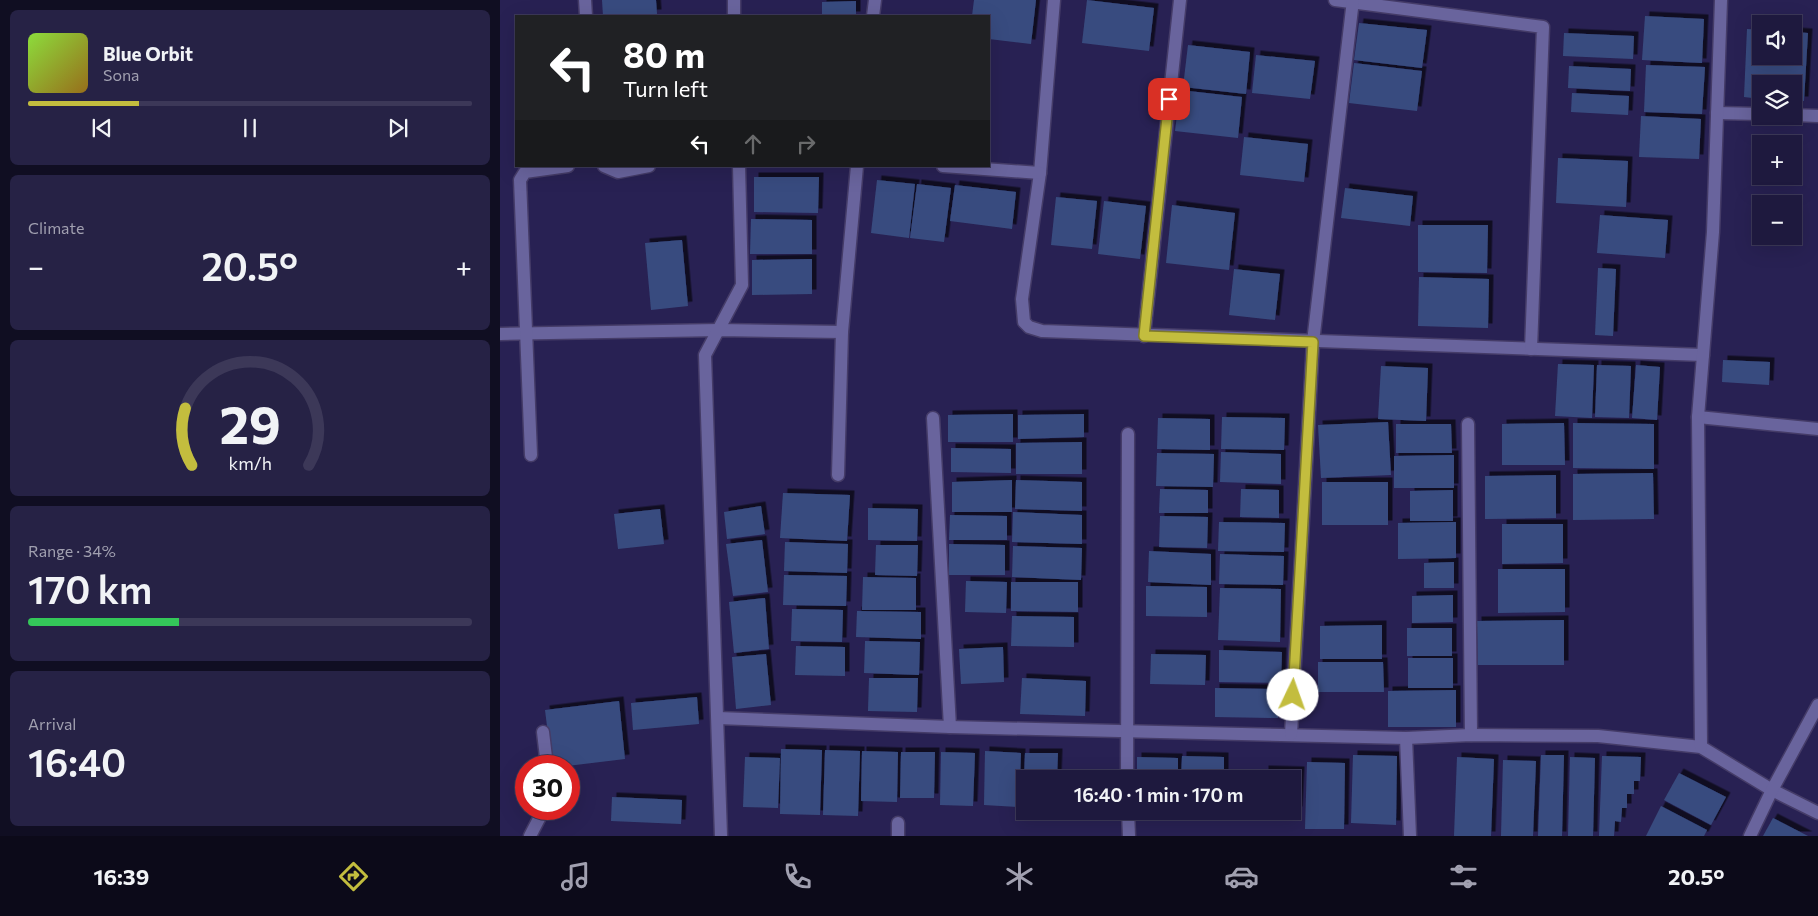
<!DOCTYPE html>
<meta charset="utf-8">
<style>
body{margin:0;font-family:Commissioner,sans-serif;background:#262245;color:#f1f3f6;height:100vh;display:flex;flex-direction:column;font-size:19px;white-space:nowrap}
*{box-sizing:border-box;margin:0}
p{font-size:16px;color:#a1a0b0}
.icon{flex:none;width:28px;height:28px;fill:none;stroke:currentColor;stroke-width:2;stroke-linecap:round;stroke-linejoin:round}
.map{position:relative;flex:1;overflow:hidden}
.side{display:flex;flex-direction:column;gap:10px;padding:10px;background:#100e22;width:500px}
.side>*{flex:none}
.guide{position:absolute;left:15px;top:15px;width:475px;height:152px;border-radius:0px;box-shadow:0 5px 20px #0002,0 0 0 1px #3c3858;background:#202124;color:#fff;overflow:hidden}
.tools{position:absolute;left:1252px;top:15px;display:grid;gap:10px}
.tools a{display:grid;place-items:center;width:50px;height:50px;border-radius:0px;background:#1e193e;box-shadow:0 5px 20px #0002,0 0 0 1px #3c3858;font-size:25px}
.speed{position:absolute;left:15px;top:755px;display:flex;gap:10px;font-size:25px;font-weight:700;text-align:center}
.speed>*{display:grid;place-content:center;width:65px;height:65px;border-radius:50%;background:#1e193e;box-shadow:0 5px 20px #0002,0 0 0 1px #3c3858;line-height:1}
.speed .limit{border:8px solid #d22;background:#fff;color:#111}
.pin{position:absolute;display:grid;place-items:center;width:42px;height:42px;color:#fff;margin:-21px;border-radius:10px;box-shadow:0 2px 8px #0006}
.me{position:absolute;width:55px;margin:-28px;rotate:3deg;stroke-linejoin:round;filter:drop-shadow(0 0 4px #0008)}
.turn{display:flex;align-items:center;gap:18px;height:105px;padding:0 25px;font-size:22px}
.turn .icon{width:65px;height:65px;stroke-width:2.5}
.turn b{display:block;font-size:35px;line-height:42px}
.lanes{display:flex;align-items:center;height:48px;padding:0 25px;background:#0003;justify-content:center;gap:25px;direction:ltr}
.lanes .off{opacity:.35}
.big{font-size:38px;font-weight:600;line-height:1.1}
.side .card{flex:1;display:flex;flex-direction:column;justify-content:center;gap:8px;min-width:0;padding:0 18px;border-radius:8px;background:#262245}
.side .dial{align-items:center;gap:0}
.dial svg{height:130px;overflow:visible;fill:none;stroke:#3c3858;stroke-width:7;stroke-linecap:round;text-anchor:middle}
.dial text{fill:#f1f3f6;stroke:none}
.song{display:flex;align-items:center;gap:15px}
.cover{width:60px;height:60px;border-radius:8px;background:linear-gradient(135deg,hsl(90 70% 55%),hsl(40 70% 35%))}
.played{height:5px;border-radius:2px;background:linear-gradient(90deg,#c3bd3e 25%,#3c3858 25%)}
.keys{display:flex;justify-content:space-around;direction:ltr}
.heat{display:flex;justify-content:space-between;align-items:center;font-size:28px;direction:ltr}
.charge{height:8px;border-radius:4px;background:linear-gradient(90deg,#34c759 34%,#3c3858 0)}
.trip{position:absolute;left:516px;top:770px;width:285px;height:50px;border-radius:0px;background:#1e193e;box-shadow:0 5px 20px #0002,0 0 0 1px #3c3858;font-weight:600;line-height:50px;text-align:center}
.dock{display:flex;height:80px;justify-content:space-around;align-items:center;background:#0c0a19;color:#a1a0b0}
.dock .icon{width:35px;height:35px}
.dock .active{color:#c3bd3e}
.dock b{font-size:22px;color:#f1f3f6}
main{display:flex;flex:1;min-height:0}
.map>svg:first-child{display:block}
</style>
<main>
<section class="side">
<div class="card">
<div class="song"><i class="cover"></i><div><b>Blue Orbit</b><p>Sona</p></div></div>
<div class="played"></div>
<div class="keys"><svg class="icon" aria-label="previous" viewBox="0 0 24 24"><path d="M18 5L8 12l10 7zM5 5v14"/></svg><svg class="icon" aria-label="pause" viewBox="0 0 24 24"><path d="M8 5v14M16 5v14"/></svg><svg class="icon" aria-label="next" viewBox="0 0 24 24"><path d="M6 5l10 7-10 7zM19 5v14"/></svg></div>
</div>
<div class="card"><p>Climate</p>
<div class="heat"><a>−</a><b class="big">20.5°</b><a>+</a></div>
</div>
<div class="card dial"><svg viewBox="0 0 100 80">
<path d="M14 69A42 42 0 1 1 86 69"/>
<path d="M14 69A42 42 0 0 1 10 34" stroke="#c3bd3e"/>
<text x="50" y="56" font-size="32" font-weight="700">29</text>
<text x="50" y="72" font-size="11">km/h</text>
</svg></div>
<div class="card"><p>Range · 34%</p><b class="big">170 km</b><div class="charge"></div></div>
<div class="card"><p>Arrival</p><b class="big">16:40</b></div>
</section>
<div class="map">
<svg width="1318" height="836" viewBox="0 0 1318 836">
<defs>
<filter id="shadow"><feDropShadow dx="4.5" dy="-4.5" stdDeviation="0" flood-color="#0009"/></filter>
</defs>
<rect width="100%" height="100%" fill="#282153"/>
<!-- building -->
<g fill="#384c7f" filter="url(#shadow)">
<path d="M102,0H156L157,14L103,16Z"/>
<path d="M474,0H536L531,44L489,39V16H472Z"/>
<path d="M587,0L654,8L649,51L582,43Z"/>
<path d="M356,1V16H322V2Z"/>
<path d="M1145,16L1204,19L1202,63L1142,60Z"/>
<path d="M859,23L927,30L922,68L854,60Z"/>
<path d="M1247,29L1261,30V56H1294V32L1308,33L1304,101H1294V84H1261V99L1244,97Z"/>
<path d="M1064,33L1134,36L1133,59L1063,56Z"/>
<path d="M688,45L750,52L746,94L683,87Z"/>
<path d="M756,55L815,61L810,99L752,93Z"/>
<path d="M854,63L922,71L917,111L849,103Z"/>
<path d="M1146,65L1205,67L1202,114L1144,112Z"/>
<path d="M1069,66L1131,69L1130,91L1068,88Z"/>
<path d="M680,90L742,97L738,138L675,131Z"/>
<path d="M1072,93L1129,96L1128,115L1071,112Z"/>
<path d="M1141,116L1201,119L1199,159L1139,157Z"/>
<path d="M744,137L808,144L804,182L740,175Z"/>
<path d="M1058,158L1128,161L1126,207L1056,203Z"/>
<path d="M254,177H319L318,213L254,212Z"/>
<path d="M377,180L415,184L409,238L371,233Z"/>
<path d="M417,184L451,188L444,242L410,238Z"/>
<path d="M455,185L516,192L512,229L450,221Z"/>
<path d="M845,188L913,196L910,226L841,218Z"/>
<path d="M556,197L597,201L592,249L551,245Z"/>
<path d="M604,201L646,206L640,259L598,254Z"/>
<path d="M672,205L735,213L729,270L666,263Z"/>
<path d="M1100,215L1168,220L1165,258L1097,253Z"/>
<path d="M251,219L312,220V254H250Z"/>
<path d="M918,225H988L987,273L918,272Z"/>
<path d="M182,240L188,306L151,310L145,243Z"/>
<path d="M312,259V294L252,295V260Z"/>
<path d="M1098,268L1116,269L1113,336L1095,335Z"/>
<path d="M734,269L780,274L775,320L729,315Z"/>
<path d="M919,277L989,279L988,328L918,326Z"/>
<path d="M1223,360L1270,362L1269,385L1222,382Z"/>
<path d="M1058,364L1094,365L1092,418L1055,416Z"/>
<path d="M1097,365L1131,366L1129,418L1095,417Z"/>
<path d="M1136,365L1160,367L1157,420L1132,418Z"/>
<path d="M881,366L928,368L926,421L878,419Z"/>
<path d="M513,414V442H448V415Z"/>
<path d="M584,414V437L518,439V415Z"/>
<path d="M722,417L785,418L784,450L721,449Z"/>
<path d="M658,418L710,419V450L657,449Z"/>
<path d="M888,422L891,475L821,478L818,425Z"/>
<path d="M1064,423L1065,465H1002V424Z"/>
<path d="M1073,423L1154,424V469L1073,468Z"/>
<path d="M896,424H951L952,453H896Z"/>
<path d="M582,442V474H516V443Z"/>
<path d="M451,448L511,449V473L451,472Z"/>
<path d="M721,452L781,454V484L720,482Z"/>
<path d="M657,453L714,454L713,487L656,486Z"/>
<path d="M954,455V488H894V456Z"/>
<path d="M1153,473L1154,519L1073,520V474Z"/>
<path d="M1056,475V518L985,519V476Z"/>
<path d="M512,480V512H452V482Z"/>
<path d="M516,480L582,482V511L515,509Z"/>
<rect x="822" y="482" width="66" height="43"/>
<path d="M660,489L708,490V513H659Z"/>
<path d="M741,489L779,490V518L740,517Z"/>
<path d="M953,490V521H910V491Z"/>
<path d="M283,493L350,495L347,541L280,538Z"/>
<path d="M261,506L265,534L227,539L224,512Z"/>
<path d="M368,508L418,509L417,541L368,540Z"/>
<path d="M160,509L164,544L118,549L114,514Z"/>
<path d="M513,512L582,515V544L512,542Z"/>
<path d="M450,515L507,516V540H449Z"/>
<path d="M660,516L708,517L707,548L659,547Z"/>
<path d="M719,522L785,523L784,552L718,551Z"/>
<path d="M956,522V558L898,559V523Z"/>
<path d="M1002,524H1063V563L1002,564Z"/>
<path d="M262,540L268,592L233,596L226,544Z"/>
<path d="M285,542L348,544L347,573L284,571Z"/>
<path d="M449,544L505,545V575H449Z"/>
<path d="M376,545H418L417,576L375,575Z"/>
<path d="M513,546L582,548L581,580L512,577Z"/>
<path d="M649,551L711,554V585L648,582Z"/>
<path d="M720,554L784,556L783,585L719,584Z"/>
<path d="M954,562V588H924V563Z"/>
<path d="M998,569H1065V612L998,613Z"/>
<path d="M284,575L347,576L346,606L283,605Z"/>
<path d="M363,577L416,578V610H362Z"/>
<path d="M466,581L507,582L506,613L465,612Z"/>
<path d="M511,582H578V612L511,611Z"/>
<path d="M646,586L707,587V617L646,616Z"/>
<path d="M720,588L781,589L780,642L718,640Z"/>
<path d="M953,595V622L912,623V596Z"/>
<path d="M265,598L269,649L234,653L229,602Z"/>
<path d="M292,609L343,610L342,642L291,641Z"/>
<path d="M357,611L421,612V639L356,637Z"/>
<path d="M512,616L574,617V647L511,646Z"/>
<path d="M1064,620V665H978L977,621Z"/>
<path d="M882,625V659H820V626Z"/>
<rect x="907" y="628" width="45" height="28"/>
<path d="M365,641L420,642L419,675L364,673Z"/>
<path d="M296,646L345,647V676L295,675Z"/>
<path d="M503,647L504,682L461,684L459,649Z"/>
<path d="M719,650L782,652L781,683L719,682Z"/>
<path d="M266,654L271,705L236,709L232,657Z"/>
<path d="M651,654L706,655L705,685L650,684Z"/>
<rect x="908" y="658" width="45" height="30"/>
<path d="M818,662H883L884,692H818Z"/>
<path d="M369,678H418L417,712L368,711Z"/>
<path d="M522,678L586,681L585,716L520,714Z"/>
<path d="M715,688L779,689L778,718L715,717Z"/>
<path d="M956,690V727H888V691Z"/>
<path d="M197,697L199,724L133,730L131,703Z"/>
<path d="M119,701L125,759L67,766H52L45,710Z"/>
<path d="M281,749L322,750L320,815L280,814Z"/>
<path d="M325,750L360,751L358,816L323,815Z"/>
<path d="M362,751L398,752L397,802L361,801Z"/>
<path d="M485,751L521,753L519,807L484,805Z"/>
<path d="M401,752H435L434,798H400Z"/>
<path d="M441,752L475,753L473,806L440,805Z"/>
<path d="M525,753H558L557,779H524Z"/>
<path d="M853,755L897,756L896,825L851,823Z"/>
<path d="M1041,755H1064L1062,836H1038Z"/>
<path d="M682,756L724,757V779H681Z"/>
<path d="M1102,756L1141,757L1140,781H1134V794H1127V808H1122L1121,822L1115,821L1114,836H1099Z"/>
<path d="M245,757L280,758L278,808L243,807Z"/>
<path d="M637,757L678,758V779H637Z"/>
<path d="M957,757L994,759L991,836H954Z"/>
<path d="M1070,757L1095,758L1093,836H1068Z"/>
<path d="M1003,760L1036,761L1033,836H1001Z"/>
<path d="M807,762L845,763L844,829H805Z"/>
<path d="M764,770L800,771L798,811L792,810V779H764Z"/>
<path d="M1179,773L1226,797L1211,825L1164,800Z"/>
<path d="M112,797L182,800L181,824L111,821Z"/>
<path d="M1161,806L1207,830L1204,836H1146Z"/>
<path d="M636,811H677V818L635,817Z"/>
<path d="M680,811H723V820L680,819Z"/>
<path d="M1273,818L1308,836H1263Z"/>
</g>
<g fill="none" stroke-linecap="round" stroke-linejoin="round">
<defs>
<g id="street">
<path d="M85,0L86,16"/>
<path d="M234,0V16"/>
<path d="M554,0L540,173L522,299L524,322L529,327L542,331L1203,355"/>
<path d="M835,0L1043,27L1031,349"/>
<path d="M373,16L375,0"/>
<path d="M1217,113L1261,114"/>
<path d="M1294,115L1318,116"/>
<path d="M104,166L118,172L149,166"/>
<path d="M443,166L540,173"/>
<path d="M0,334L219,330L342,332"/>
<path d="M644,336L680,0"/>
<path d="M1198,417L1318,429"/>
<path d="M433,418L450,727"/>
<path d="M968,424L971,735"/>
<path d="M31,455L20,180L25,172L68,166"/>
<path d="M338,475L342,332L357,166"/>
<path d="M218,718L450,727L906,738L971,735L1098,736L1201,747L1272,790L1318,813"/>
<path d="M43,732L47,766"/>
<path d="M791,734L813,342L853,0"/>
<path d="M906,738L910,836"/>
<path d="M1201,747L1198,417L1213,232L1221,0"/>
<path d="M627,779L628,434"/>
<path d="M628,811L629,836"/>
<path d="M398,823V836"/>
<path d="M30,836L44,809"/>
<path d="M221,836L205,355L242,285L239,166"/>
<path d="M1250,836L1272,790L1318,705"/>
</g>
</defs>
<!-- street casing -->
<use href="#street" stroke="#453c68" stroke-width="15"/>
<!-- street -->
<use href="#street" stroke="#69649d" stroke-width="12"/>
</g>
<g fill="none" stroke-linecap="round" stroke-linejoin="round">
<defs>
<path id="route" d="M669,99L644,336L813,342L793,695"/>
</defs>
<!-- route casing -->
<use href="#route" stroke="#7f7b28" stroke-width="12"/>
<!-- route -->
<use href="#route" stroke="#c3bd3e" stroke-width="9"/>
</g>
</svg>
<div class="tools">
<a><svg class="icon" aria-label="sound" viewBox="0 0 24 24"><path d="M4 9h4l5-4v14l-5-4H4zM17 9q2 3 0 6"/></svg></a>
<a><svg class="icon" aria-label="layers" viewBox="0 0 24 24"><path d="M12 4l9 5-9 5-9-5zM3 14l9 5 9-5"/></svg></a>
<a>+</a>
<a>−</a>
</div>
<div class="speed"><div class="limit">30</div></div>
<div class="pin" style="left:669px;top:99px;background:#d93025"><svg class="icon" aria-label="arrive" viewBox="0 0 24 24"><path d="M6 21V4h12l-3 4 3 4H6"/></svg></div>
<svg class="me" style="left:793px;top:695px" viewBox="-20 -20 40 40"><circle r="19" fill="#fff"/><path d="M0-13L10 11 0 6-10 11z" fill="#c3bd3e"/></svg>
<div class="trip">16:40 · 1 min · 170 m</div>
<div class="guide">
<div class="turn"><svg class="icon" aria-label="left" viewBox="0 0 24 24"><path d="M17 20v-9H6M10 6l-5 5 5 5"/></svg><div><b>80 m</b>Turn left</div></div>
<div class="lanes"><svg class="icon" aria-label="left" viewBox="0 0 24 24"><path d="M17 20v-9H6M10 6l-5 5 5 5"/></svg><svg class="icon off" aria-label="ahead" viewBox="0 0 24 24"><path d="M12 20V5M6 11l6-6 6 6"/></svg><svg class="icon off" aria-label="right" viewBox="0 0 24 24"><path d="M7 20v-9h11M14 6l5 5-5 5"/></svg></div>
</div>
</div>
</main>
<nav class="dock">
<b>16:39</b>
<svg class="icon active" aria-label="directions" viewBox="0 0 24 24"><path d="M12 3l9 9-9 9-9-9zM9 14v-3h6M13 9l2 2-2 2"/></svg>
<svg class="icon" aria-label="music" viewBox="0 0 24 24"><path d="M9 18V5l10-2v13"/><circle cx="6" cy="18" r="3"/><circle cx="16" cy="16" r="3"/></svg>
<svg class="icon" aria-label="phone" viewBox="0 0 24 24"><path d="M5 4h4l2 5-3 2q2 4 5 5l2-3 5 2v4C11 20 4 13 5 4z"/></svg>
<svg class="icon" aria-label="climate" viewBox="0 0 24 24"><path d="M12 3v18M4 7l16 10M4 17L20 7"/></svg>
<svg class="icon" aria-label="car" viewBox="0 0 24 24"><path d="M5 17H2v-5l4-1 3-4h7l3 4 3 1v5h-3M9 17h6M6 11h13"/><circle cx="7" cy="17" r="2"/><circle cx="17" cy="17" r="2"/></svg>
<svg class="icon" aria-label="filters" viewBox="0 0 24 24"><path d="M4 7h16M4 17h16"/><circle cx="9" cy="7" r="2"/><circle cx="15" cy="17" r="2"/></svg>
<b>20.5°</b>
</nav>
